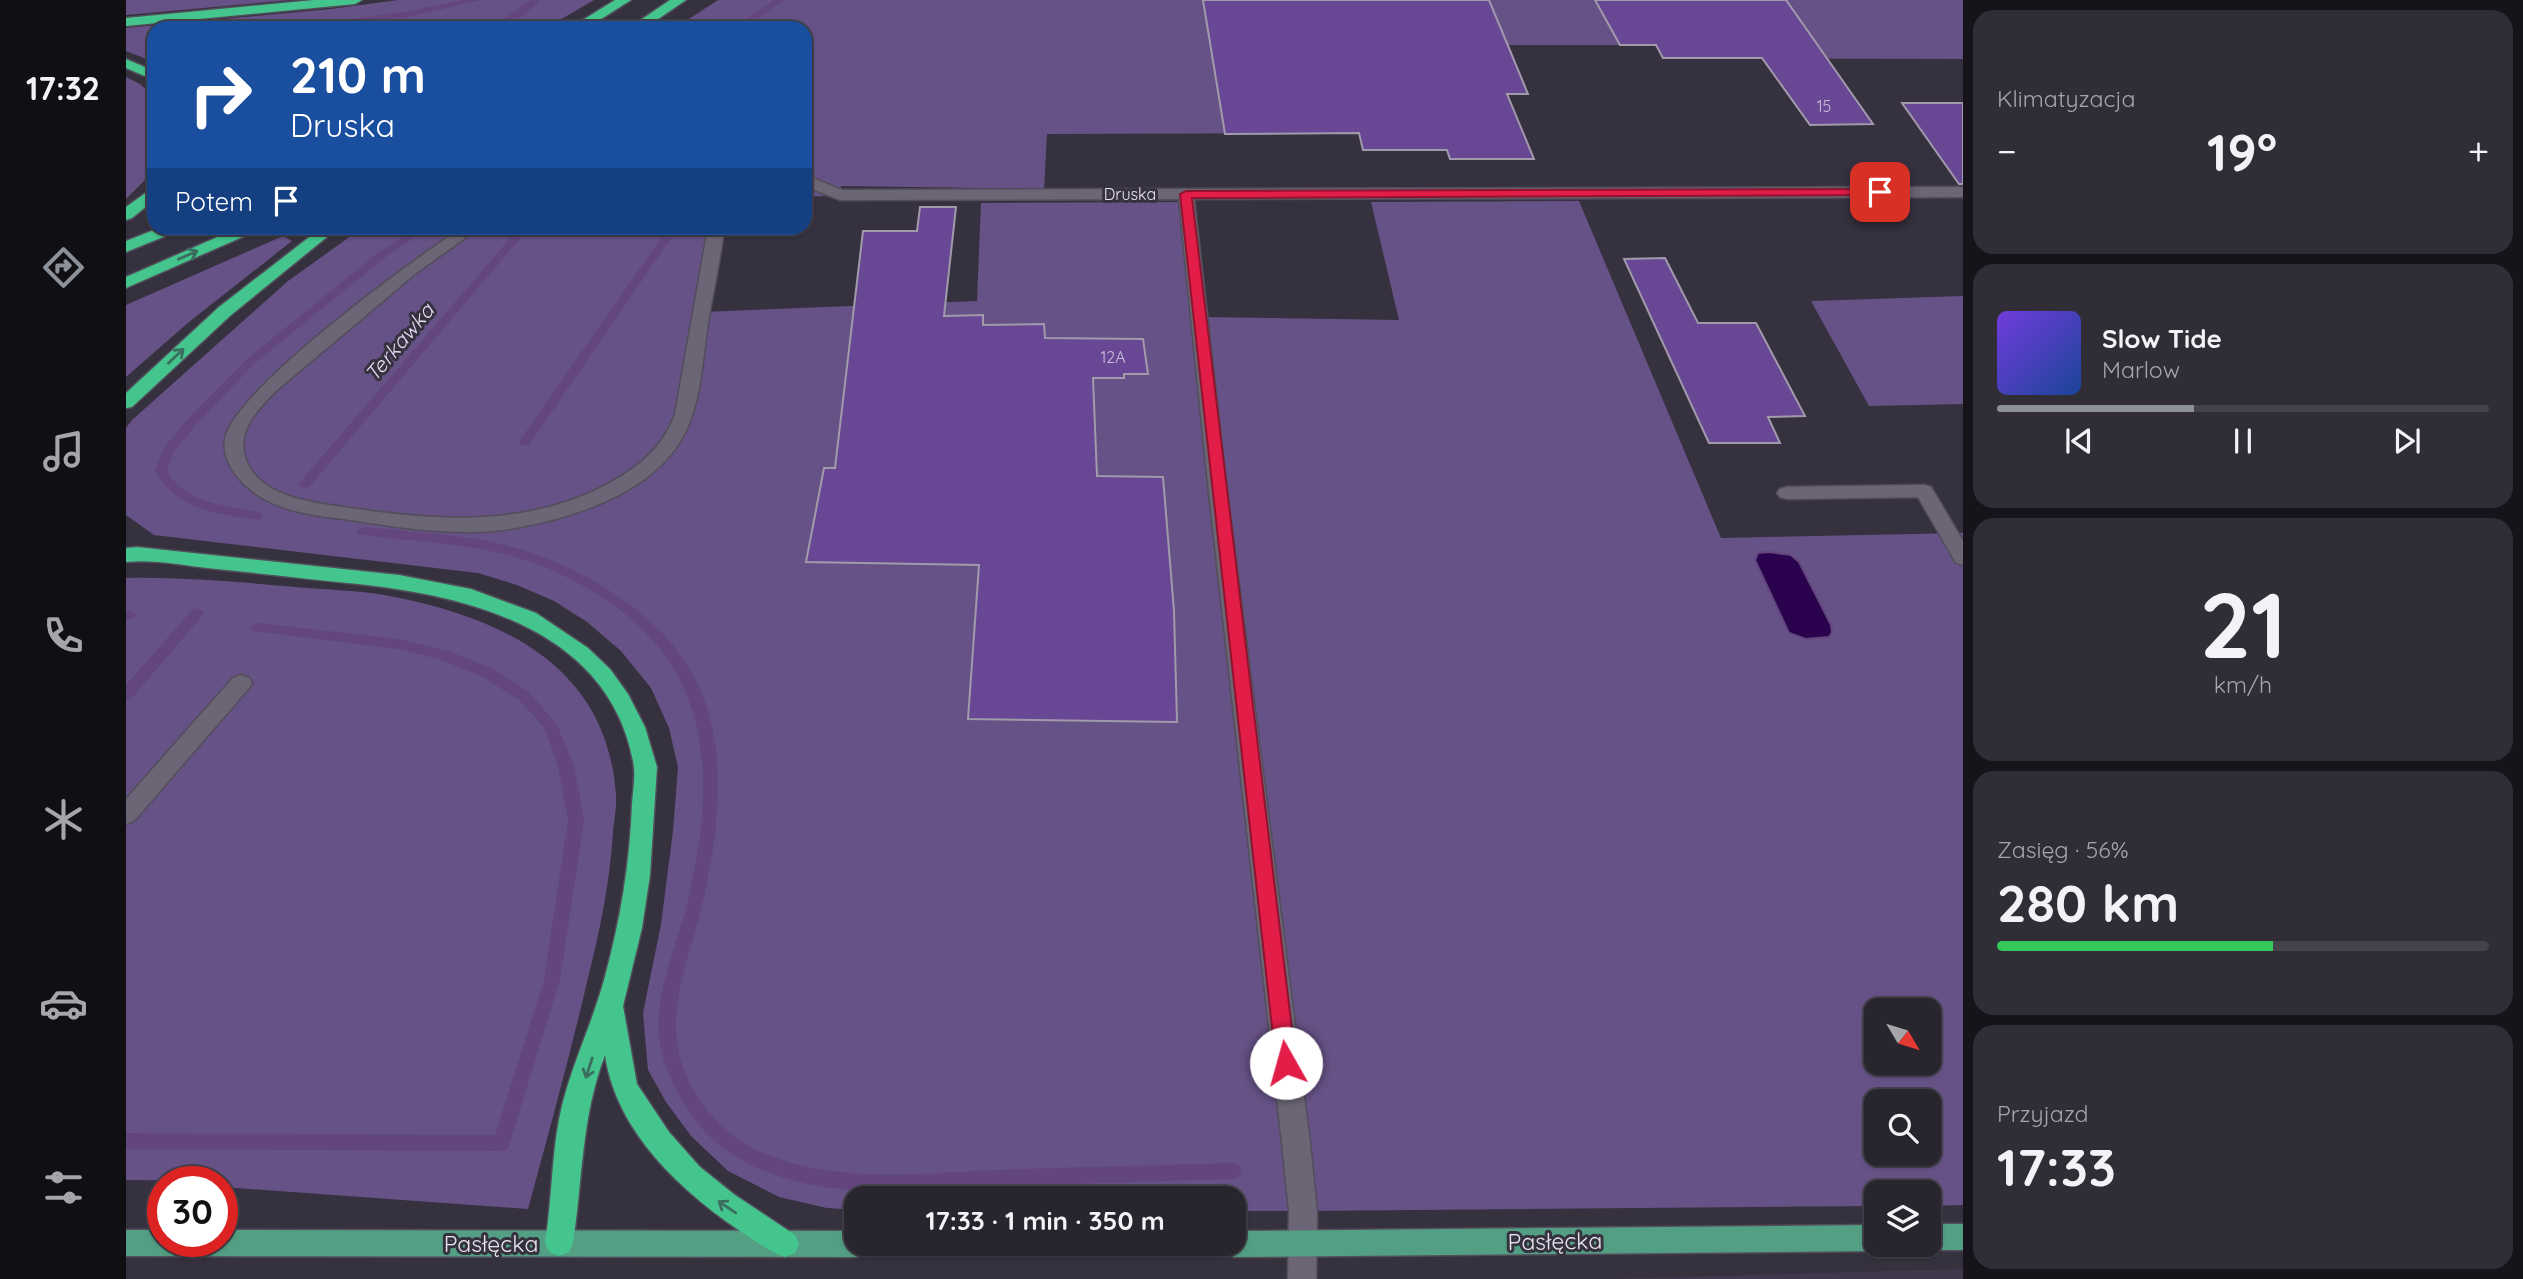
<!DOCTYPE html>
<html lang="pl">
<meta charset="utf-8">
<style>
body{margin:0;font-family:Quicksand,sans-serif;background:#302d37;color:#f1f3f6;height:100vh;display:flex;flex-direction:column;font-size:26px;white-space:nowrap}
*{box-sizing:border-box;margin:0}
p{font-size:23px;color:#a5a5aa}
.icon{flex:none;width:38px;height:38px;fill:none;stroke:currentColor;stroke-width:2;stroke-linecap:round;stroke-linejoin:round}
.map{position:relative;flex:1;overflow:hidden}
.drawer{display:flex;flex-direction:column;gap:10px;padding:10px;background:#16141a;width:560px}
.drawer>*{flex:none}
.hud{position:absolute;left:21px;top:21px;width:665px;height:214px;border-radius:21px;box-shadow:0 2px 5px #0004,0 0 0 2px #44424b;background:#1a4fa0;color:#fff;overflow:hidden}
.needle{width:46px;rotate:128deg}
.fabs{position:absolute;left:1738px;top:998px;display:grid;gap:14px}
.fabs a{display:grid;place-items:center;width:77px;height:77px;border-radius:14px;background:#28252f;box-shadow:0 2px 5px #0004,0 0 0 2px #44424b;font-size:35px}
.speed{position:absolute;left:21px;top:1166px;display:flex;gap:14px;font-size:35px;font-weight:700;text-align:center}
.speed>*{display:grid;place-content:center;width:91px;height:91px;border-radius:50%;background:#28252f;box-shadow:0 2px 5px #0004,0 0 0 2px #44424b;line-height:1}
.speed .limit{border:10px solid #d22;background:#fff;color:#111}
.pin{position:absolute;display:grid;place-items:center;width:60px;height:60px;color:#fff;margin:-30px;border-radius:14px;box-shadow:0 4px 10px #0006}
.me{position:absolute;width:77px;margin:-38px;rotate:353deg;stroke-linejoin:round;filter:drop-shadow(0 0 5px #0008)}
.turn{display:flex;align-items:center;gap:24px;height:147px;padding:0 28px;font-size:32px}
.turn .icon{width:91px;height:91px;stroke-width:2.5}
.turn b{display:block;font-size:49px;line-height:60px}
.then{display:flex;align-items:center;height:66px;padding:0 28px;background:#0003;gap:14px;font-size:26px}
.big{font-size:52px;font-weight:700;line-height:1.1}
.drawer .tile{flex:1;display:flex;flex-direction:column;justify-content:center;gap:10px;min-width:0;padding:0 24px;border-radius:21px;background:#302d37}
.drawer .dial{align-items:center;gap:0}
.dial b{font-size:91px;line-height:1}
.song{display:flex;align-items:center;gap:21px}
.cover{width:84px;height:84px;border-radius:10px;background:linear-gradient(135deg,hsl(260 70% 55%),hsl(220 70% 35%))}
.played{height:7px;border-radius:4px;background:linear-gradient(90deg,#8c9099 40%,#44424b 40%)}
.keys{display:flex;justify-content:space-around;direction:ltr}
.heat{display:flex;justify-content:space-between;align-items:center;font-size:38px;direction:ltr}
.charge{height:10px;border-radius:5px;background:linear-gradient(90deg,#34c759 56%,#44424b 0)}
.trip{position:absolute;left:718px;top:1186px;width:402px;height:70px;border-radius:21px;background:#28252f;box-shadow:0 2px 5px #0004,0 0 0 2px #44424b;font-weight:700;line-height:70px;text-align:center}
main{display:flex;flex:1;min-height:0}
.tabs{display:flex;flex-direction:column;width:126px;justify-content:space-around;align-items:center;background:#100f13;color:#a5a5aa}
.tabs .icon{width:49px;height:49px}
.tabs .current{color:#8c9099}
.tabs b{font-size:32px;color:#f1f3f6}
.map>svg:first-child{display:block}
</style>
<main>
<nav class="tabs">
<b>17:32</b>
<svg class="icon current" aria-label="directions" viewBox="0 0 24 24"><path d="M12 3l9 9-9 9-9-9zM9 14v-3h6M13 9l2 2-2 2"/></svg>
<svg class="icon" aria-label="music" viewBox="0 0 24 24"><path d="M9 18V5l10-2v13"/><circle cx="6" cy="18" r="3"/><circle cx="16" cy="16" r="3"/></svg>
<svg class="icon" aria-label="phone" viewBox="0 0 24 24"><path d="M5 4h4l2 5-3 2q2 4 5 5l2-3 5 2v4C11 20 4 13 5 4z"/></svg>
<svg class="icon" aria-label="climate" viewBox="0 0 24 24"><path d="M12 3v18M4 7l16 10M4 17L20 7"/></svg>
<svg class="icon" aria-label="car" viewBox="0 0 24 24"><path d="M5 17H2v-5l4-1 3-4h7l3 4 3 1v5h-3M9 17h6M6 11h13"/><circle cx="7" cy="17" r="2"/><circle cx="17" cy="17" r="2"/></svg>
<svg class="icon" aria-label="filters" viewBox="0 0 24 24"><path d="M4 7h16M4 17h16"/><circle cx="9" cy="7" r="2"/><circle cx="15" cy="17" r="2"/></svg>
</nav>
<div class="map">
<svg width="1837" height="1279" viewBox="0 0 1837 1279">
<rect width="100%" height="100%" fill="#36313f"/>
<!-- built -->
<path fill="#40394d" d="M1837,1269V1279H1491Z"/>
<!-- green -->
<g fill="#665286" fill-rule="evenodd">
<path d="M0,0H165L0,15Z"/>
<path d="M272,0H468L420,28H28V62L0,51V28L205,9Z"/>
<path d="M592,0H1837V59L1537,58L1529,45H1383L1402,94H1265L1282,150H1237L1232,133L921,134L918,189L715,186L714,195L679,197V28H549Z"/>
<path d="M0,77L14,84L28,97V171L0,199Z"/>
<path d="M1453,201L1595,538L1837,533V1205L1803,1206L1802,1192H1750V1206L1177,1211H1108V1199H730V1210L701,1208L653,1197L602,1171L565,1136L540,1102L522,1070L517,1013L535,924L547,831L552,767L543,728L525,688L495,651L461,622L428,601L391,585L352,573L28,535L0,515V428L6,420L162,281L236,228H590L576,312L851,301L855,203L1060,202L1073,317L1273,320L1245,202ZM1750,1010H1802V1062H1750ZM1750,1101H1802V1153H1750Z"/>
<path d="M157,236L166,241L63,322L0,377V305Z"/>
<path d="M1837,296V404L1743,406L1685,301Z"/>
<path d="M0,578C57,577 113,582 169,587C200,590 233,590 264,596C376,618 481,665 490,795C491,807 488,820 487,832C484,882 474,930 462,978C444,1055 423,1132 402,1209L96,1187V1181L0,1180Z"/>
</g>
<!-- water -->
<path fill="#2b024e" stroke="#63467e" stroke-width="2" d="M1642,552L1665,555L1673,562L1705,625L1706,632L1703,637L1680,639L1663,633L1629,560L1632,553Z"/>
<g fill="none" stroke-linecap="round" stroke-linejoin="round">
<!-- stream -->
<g fill="#63467e" fill-rule="evenodd">
<path d="M337,0H354L283,17L201,28H177L181,25L283,11Z"/>
<path d="M405,0H414C402,13 382,28 364,28Z"/>
<path d="M648,0H658L618,28H608Z"/>
<path d="M290,228H301L261,256L129,363L69,426L47,453L41,471C62,506 100,504 136,513L137,516L136,519L131,520C89,513 52,511 29,471L37,449L61,420L121,359L253,252Z"/>
<path d="M393,228H403L183,487H175L173,484L175,481Z"/>
<path d="M542,228H552L403,445H395L393,442L395,439Z"/>
<path d="M237,527C291,533 348,534 400,551C438,563 472,581 504,605C522,619 540,634 553,653C604,720 596,814 579,892C570,936 550,981 550,1027C550,1082 591,1134 640,1154C712,1184 797,1173 873,1170C951,1167 1029,1165 1107,1163L1113,1165L1116,1171L1113,1177L1107,1179C1026,1181 945,1184 863,1187C799,1190 732,1197 669,1181C609,1165 571,1137 545,1079C538,1063 532,1044 532,1026C533,984 551,944 561,904C597,754 581,642 430,572C387,552 341,546 295,541C274,539 253,538 232,534L230,531Z"/>
<path d="M71,608L76,610L78,613L76,616L5,699L0,700V685L66,610Z"/>
<path d="M0,610L8,612L10,615L8,618L0,620Z"/>
<path d="M132,623L272,639L322,651L367,669L403,692L431,725L448,766L458,820L434,980L382,1149L376,1151L0,1149V1133L369,1135L418,980L442,820L432,766L418,727L393,700L357,677L313,659L272,649L127,631L125,628L127,625Z"/>
</g>
</g>
<!-- building -->
<g fill="#684794" stroke="#a09aab" stroke-width="2">
<path d="M1077,0H1363L1402,94H1381L1408,159H1324L1321,150H1237L1233,133L1099,134Z"/>
<path d="M1469,0H1660L1747,124L1684,125L1636,58H1537L1530,45H1494Z"/>
<path d="M1776,103H1837V184H1833Z"/>
<path d="M794,207H830L818,316L857,315V325L918,324L919,338L1017,339L1022,374H998V378H967L971,476L1037,477L1048,611L1051,722L842,719L853,565L680,562L698,468H709L737,231H791Z"/>
<path d="M1539,258L1572,323H1630L1679,416L1642,417L1654,443H1583L1498,259Z"/>
</g>
<g fill="none" stroke-linecap="round" stroke-linejoin="round">
<defs>
<g id="minor">
<path d="M679,175L716,190L1837,187V197L1068,199L1099,475L1184,1143L1191,1211L1190,1279H1162L1163,1211L1156,1143L1081,475L1053,199L714,200L679,186Z"/>
<path d="M335,228H353L289,274L151,390C135,406 113,427 118,453C128,500 194,503 231,509C315,521 397,526 476,487C509,470 536,450 549,414L582,228H598C595,257 588,287 583,317C576,358 576,410 552,445C517,497 442,519 384,529C331,537 277,528 224,520C197,516 167,514 142,501C120,490 95,466 99,439C108,389 288,260 335,228Z"/>
<path d="M1798,485L1805,487L1837,541V565L1830,563L1792,497L1661,499L1654,497L1651,493L1654,489L1661,487Z"/>
<path d="M115,675L123,678L126,683L123,688L8,821L0,824V799L107,678Z"/>
</g>
<g id="major">
<path d="M1802,1224H1837V1250H1802L1792,1246L1791,1244H1802Z"/>
<path d="M1750,1225V1244H1761L1750,1251L1108,1257L1098,1253L1094,1244H1108V1231Z"/>
<path d="M0,1230H37V1241H96V1230L730,1231V1244H744L740,1253L730,1257L0,1256Z"/>
</g>
<g id="highway">
<path d="M188,0H236L229,4L0,26V18Z"/>
<path d="M489,0H505L461,28H444Z"/>
<path d="M544,0H560L519,28H503Z"/>
<path d="M0,59L28,71V80L0,68Z"/>
<path d="M28,187V200L6,218L0,220V207Z"/>
<path d="M33,228H54L52,231L0,252V241Z"/>
<path d="M112,228H132L130,231L0,288V277Z"/>
<path d="M195,228H212L105,315L6,407L0,408V393L93,307Z"/>
<path d="M11,547L273,575L345,589L410,613L462,648L484,669L502,694L519,727L531,767L524,875L516,928L497,1006L511,1084L543,1132L574,1167L609,1195L669,1235L673,1244L669,1253L659,1257C644,1252 631,1242 617,1233C556,1192 490,1132 479,1055C455,1118 457,1178 447,1243L443,1252L433,1256L423,1252L419,1243C427,1195 425,1145 438,1098C449,1058 467,1020 478,980C494,922 504,863 506,804C507,789 510,775 507,761C482,630 344,596 232,584C182,579 131,573 81,568C55,565 26,559 0,562V548Z"/>
</g>
</defs>
<!-- minor casing -->
<use href="#minor" stroke="#524e5a" stroke-width="3"/>
<!-- major casing -->
<use href="#major" stroke="#524e5a" stroke-width="3"/>
<!-- highway casing -->
<use href="#highway" stroke="#524e5a" stroke-width="3"/>
<!-- minor -->
<use href="#minor" fill="#6b6575" fill-rule="evenodd"/>
<!-- major -->
<use href="#major" fill="#539f83" fill-rule="evenodd"/>
<!-- highway -->
<use href="#highway" fill="#43c58d" fill-rule="evenodd"/>
</g>
<!-- one-way arrows -->
<defs><path id="oneway-shaft" d="M-6 0H5M1.5-3L5.5 0L1.5 3" fill="none" stroke-width="1.6" stroke-linecap="round" stroke-linejoin="round" transform="scale(1.75)"/></defs>
<g stroke="#3b6c5e">
<use href="#oneway-shaft" transform="translate(62 255) rotate(-24)"/>
<use href="#oneway-shaft" transform="translate(50 356) rotate(-43)"/>
<use href="#oneway-shaft" transform="translate(463 1068) rotate(108)"/>
<use href="#oneway-shaft" transform="translate(601 1207) rotate(-146)"/>
</g>
<!-- route -->
<path fill="#e11d48" stroke="#92132f" stroke-width="2" d="M1754,189L1760,192L1758,195L1066,198L1170,1063L1167,1069L1160,1071L1153,1069L1150,1063L1054,194L1060,191Z"/>
<g text-anchor="middle" dominant-baseline="central" stroke-width="6" stroke-linejoin="round" paint-order="stroke">
<!-- number labels -->
<g font-size="16" fill="#c7bdd8">
<text x="1698" y="106">15</text>
<text x="987" y="357">12A</text>
</g>
<!-- far-street labels -->
<g font-size="16" fill="#e7e4ee" stroke="#36313f">
<text x="1004" y="194">Druska</text>
</g>
<!-- water labels -->
<g font-size="21" font-style="italic" fill="#e3dbf1" stroke="#36313f">
<text transform="translate(273 342) rotate(-50)">Terkawka</text>
</g>
<!-- near-street labels -->
<g font-size="23" fill="#e7e4ee" stroke="#36313f">
<text transform="translate(1429 1241) rotate(-1)">Pasłęcka</text>
<text x="365" y="1243">Pasłęcka</text>
</g>
</g>
</svg>
<div class="fabs">
<a><svg class="needle" viewBox="-14 -14 28 28"><path d="M0-13l5 13h-10z" fill="#e53935"/><path d="M0 13l5-13h-10z" fill="#a5a5aa"/></svg></a>
<a><svg class="icon" aria-label="search" viewBox="0 0 24 24"><circle cx="10" cy="10" r="6"/><path d="M15 15l6 6"/></svg></a>
<a><svg class="icon" aria-label="layers" viewBox="0 0 24 24"><path d="M12 4l9 5-9 5-9-5zM3 14l9 5 9-5"/></svg></a>
</div>
<div class="speed"><div class="limit">30</div></div>
<div class="pin" style="left:1754px;top:192px;background:#d93025"><svg class="icon" aria-label="arrive" viewBox="0 0 24 24"><path d="M6 21V4h12l-3 4 3 4H6"/></svg></div>
<svg class="me" style="left:1160px;top:1063px" viewBox="-20 -20 40 40"><circle r="19" fill="#fff"/><path d="M0-13L10 11 0 6-10 11z" fill="#e11d48"/></svg>
<div class="trip">17:33 · 1 min · 350 m</div>
<div class="hud">
<div class="turn"><svg class="icon" aria-label="right" viewBox="0 0 24 24"><path d="M7 20v-9h11M14 6l5 5-5 5"/></svg><div><b>210 m</b>Druska</div></div>
<div class="then">Potem<svg class="icon" aria-label="arrive" viewBox="0 0 24 24"><path d="M6 21V4h12l-3 4 3 4H6"/></svg></div>
</div>
</div>
<section class="drawer">
<div class="tile"><p>Klimatyzacja</p>
<div class="heat"><a>−</a><b class="big">19°</b><a>+</a></div>
</div>
<div class="tile">
<div class="song"><i class="cover"></i><div><b>Slow Tide</b><p>Marlow</p></div></div>
<div class="played"></div>
<div class="keys"><svg class="icon" aria-label="previous" viewBox="0 0 24 24"><path d="M18 5L8 12l10 7zM5 5v14"/></svg><svg class="icon" aria-label="pause" viewBox="0 0 24 24"><path d="M8 5v14M16 5v14"/></svg><svg class="icon" aria-label="next" viewBox="0 0 24 24"><path d="M6 5l10 7-10 7zM19 5v14"/></svg></div>
</div>
<div class="tile dial"><b>21</b><p>km/h</p></div>
<div class="tile"><p>Zasięg · 56%</p><b class="big">280 km</b><div class="charge"></div></div>
<div class="tile"><p>Przyjazd</p><b class="big">17:33</b></div>
</section>
</main>
